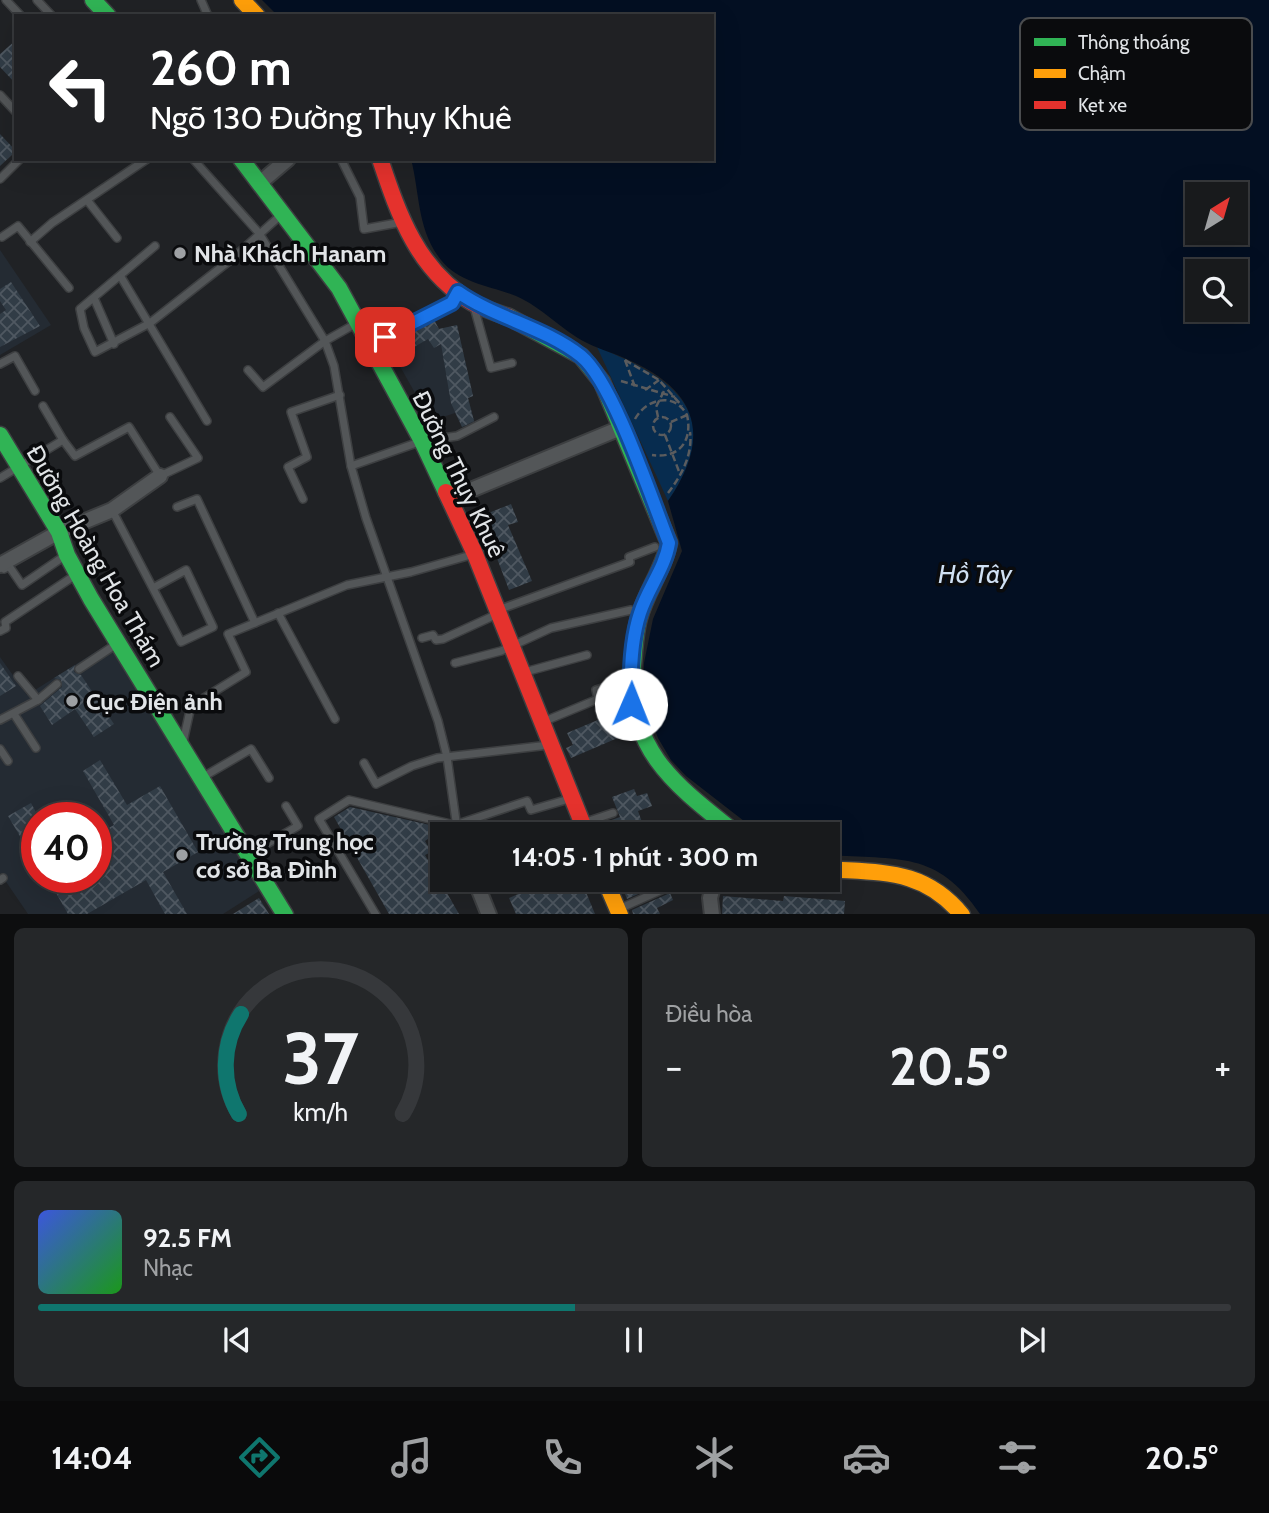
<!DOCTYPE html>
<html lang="vi">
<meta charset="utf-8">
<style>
body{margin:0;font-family:Cabin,sans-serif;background:#252729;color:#f1f3f6;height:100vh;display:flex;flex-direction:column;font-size:26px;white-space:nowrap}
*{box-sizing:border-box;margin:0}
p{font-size:23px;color:#9fa1a3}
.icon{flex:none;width:38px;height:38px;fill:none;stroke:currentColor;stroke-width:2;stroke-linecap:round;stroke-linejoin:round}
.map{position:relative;height:914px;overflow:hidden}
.details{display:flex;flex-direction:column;gap:14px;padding:14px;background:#0d0e0f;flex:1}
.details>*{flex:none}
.banner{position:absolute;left:14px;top:14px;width:700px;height:147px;border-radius:0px;box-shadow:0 7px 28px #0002,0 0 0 2px #36383b;background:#202124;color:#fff;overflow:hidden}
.needle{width:46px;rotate:37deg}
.fabs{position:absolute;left:1185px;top:182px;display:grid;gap:14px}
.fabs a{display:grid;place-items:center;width:63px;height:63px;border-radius:0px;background:#181a1c;box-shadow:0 7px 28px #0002,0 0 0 2px #36383b;font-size:35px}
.speed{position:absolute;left:21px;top:802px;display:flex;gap:14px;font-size:35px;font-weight:700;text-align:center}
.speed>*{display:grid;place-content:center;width:91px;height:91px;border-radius:50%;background:#181a1c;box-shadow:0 7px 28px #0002,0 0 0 2px #36383b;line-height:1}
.speed .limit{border:10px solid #d22;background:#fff;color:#111}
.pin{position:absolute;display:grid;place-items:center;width:60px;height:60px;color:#fff;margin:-30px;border-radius:14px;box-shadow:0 4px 10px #0006}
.me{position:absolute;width:77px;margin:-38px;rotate:1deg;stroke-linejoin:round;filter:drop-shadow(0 0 5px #0008)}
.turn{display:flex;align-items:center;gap:24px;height:147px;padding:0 21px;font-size:32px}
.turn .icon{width:91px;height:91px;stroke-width:2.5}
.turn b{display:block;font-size:49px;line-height:60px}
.big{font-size:52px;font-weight:800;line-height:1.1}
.details .card{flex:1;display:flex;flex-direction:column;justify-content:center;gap:10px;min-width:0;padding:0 24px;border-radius:10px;background:#252729}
.details .dial{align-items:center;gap:0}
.dial svg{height:182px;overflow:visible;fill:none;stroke:#36383b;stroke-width:7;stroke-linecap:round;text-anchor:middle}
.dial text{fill:#f1f3f6;stroke:none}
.song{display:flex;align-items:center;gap:21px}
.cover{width:84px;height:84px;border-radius:10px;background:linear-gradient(135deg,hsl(230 70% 55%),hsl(120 70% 35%))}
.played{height:7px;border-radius:4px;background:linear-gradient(90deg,#0f766e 45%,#36383b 45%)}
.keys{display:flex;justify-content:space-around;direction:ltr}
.heat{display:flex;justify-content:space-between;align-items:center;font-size:38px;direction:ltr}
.details .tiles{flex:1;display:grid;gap:14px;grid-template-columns:1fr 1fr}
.card:last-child{grid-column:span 2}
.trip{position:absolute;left:430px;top:822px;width:410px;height:70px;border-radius:0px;background:#181a1c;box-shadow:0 7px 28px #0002,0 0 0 2px #36383b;font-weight:800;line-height:70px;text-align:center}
.menu{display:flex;height:112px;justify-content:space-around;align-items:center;background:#0a0a0b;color:#9fa1a3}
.menu .icon{width:49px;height:49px}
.menu .on{color:#0f766e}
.menu b{font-size:32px;color:#f1f3f6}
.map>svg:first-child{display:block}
</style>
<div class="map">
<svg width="1269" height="915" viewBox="0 0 1269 915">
<defs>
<pattern id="building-cross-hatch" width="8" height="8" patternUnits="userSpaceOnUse" patternTransform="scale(1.75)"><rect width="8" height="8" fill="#313c46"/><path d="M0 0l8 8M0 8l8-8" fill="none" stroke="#4f5861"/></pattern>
</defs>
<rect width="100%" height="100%" fill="#202225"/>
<!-- built -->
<g fill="#242b33" fill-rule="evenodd">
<path d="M0,250L51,325L0,355Z"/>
<path d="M432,315L439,329L457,325L473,396L468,398L475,424L462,427L455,413L431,421L385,340Z"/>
<path d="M111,642L259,891L223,914H28L0,873V657L27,695ZM37,817H96V877H37Z"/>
</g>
<!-- green -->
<path fill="#072c4f" d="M597,347C676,379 727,415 668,501Z"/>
<!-- water -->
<path fill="#030f22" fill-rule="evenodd" d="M262,0H1269V914H980C937,850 898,860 828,855V835H762L686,776L671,760L658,738L643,697L644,663L653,619L682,551L668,501C710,440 701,393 631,361C617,354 601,350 587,343C561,330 542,307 516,296C491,286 459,283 441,260C417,230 420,194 411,159H712V16H278ZM1197,194H1236V233H1197ZM1197,271H1236V310H1197Z"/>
<!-- building -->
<g fill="url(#building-cross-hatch)">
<path d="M16,40V84L0,67V54Z"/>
<path d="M0,134L16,151L0,166Z"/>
<path d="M11,282L40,326L0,347V314L6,310L0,301V289Z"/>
<path d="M434,320L439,329L457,325L473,396L468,398L474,421L462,427L451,403L441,344L434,348L428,339L402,354L393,340Z"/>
<path d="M511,504L518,522L508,525L532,581L509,590L481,516Z"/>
<path d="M0,663L16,686L0,696Z"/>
<path d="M75,665L74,672L81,675L114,724L94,737L75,709L52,725L40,706L62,687L61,680L54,678Z"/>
<path d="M619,711L627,734L571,758L566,748L573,745L567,733Z"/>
<path d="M100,760L127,805L160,786L198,852L163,872L187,914H165L146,880L87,914H68L47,877H96V835L114,825L83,771Z"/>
<path d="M634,789L637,796L647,793L652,806L638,811L642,822L616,832L617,835H600L597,825L620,817L612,797Z"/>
<path d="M31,803L37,814V865L8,816Z"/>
<path d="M350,807L430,825L435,834L425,841L431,852L425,855L459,914H389L334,817Z"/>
<path d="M551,880H581L595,914H516L509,898Z"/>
<path d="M629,880H662L663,883L627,899L621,884Z"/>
<path d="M670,893L673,900L657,908L660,914H633L632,910Z"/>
<path d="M723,896L783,901L784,896L845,901L844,914H722Z"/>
<path d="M259,898L269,914H233Z"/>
</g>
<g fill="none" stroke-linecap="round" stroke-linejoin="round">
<defs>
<g id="lane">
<path d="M6,0L21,16"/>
<path d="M37,0L52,16"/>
<path d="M201,0L208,16"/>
<path d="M0,95L16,112"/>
<path d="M193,159L259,233L325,341L334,366L351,466L366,518L438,721L447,757L458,835"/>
<path d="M341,159L360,197L364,229L397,223"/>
<path d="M0,179L20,159"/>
<path d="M87,200L117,238"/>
<path d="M2,237L18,226L69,288"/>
<path d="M30,242L52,223L147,159"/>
<path d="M155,246L80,309L84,328L95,352L150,323L233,258L282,214"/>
<path d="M121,277L207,421"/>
<path d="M94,298L114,344"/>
<path d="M474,307L491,368L512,363"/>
<path d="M369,337H385L399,332L452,303L458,292"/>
<path d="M0,364L15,356L35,391"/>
<path d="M248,370L263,387L325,341L357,323"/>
<path d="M43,406L63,440"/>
<path d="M351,466L422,441L457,436L494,417"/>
<path d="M0,478L63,440L75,456L129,427L160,476L198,458L170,417"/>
<path d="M303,499L288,467L307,457L291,412L340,395"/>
<path d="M177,507L197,499L255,623"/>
<path d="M112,510L181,642L213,627L186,570L153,588"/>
<path d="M4,569L9,566L22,585L63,557"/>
<path d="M278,613L335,719"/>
<path d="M0,631L6,628L5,622L74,576"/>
<path d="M422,638L433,635L436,640L443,639L491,617L498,610L630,562L629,557L655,547"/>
<path d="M455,663L501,651L551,628L631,610"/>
<path d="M79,669L115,645"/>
<path d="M525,672L587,655"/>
<path d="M18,676L38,700"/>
<path d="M14,714L36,748"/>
<path d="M0,720L38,700L57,684"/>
<path d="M545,721L598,699L596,690L618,683"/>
<path d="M183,742L191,706L246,672L228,634L347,585L411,572L471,555"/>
<path d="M0,749L8,761"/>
<path d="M364,763L376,784L412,766L437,758L549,745"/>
<path d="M203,777L251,749L269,778"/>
<path d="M589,821L613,813"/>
<path d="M249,854L298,826L286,806"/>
<path d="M0,880L3,878"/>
<path d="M619,909L666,888"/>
<path d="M376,915L319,819L349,800L455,825L527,801L531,810L569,799"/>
</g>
<g id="street">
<path d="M261,182L288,159"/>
<path d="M449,499L623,427"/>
<path d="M0,565L59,532L112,510L160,476"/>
<path d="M475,880L489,915"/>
<path d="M712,915L710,898L714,883"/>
</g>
<g id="fast">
<path d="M93,0L108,16"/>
<path d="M241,159L339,288L422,441L446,492"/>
<path d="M509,317L581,356L602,382L669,543C663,570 646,592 639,618C635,633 634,650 633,666C626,751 678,787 738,835"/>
<path d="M0,435L59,532L67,555L91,599L285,915"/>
</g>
<g id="slow">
<path d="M242,0L257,16"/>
<path d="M828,869C883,873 924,869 962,915"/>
<path d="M605,880L620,915"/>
</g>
<g id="jam">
<path d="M380,159C399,216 418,271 473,303C484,309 497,313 509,317"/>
<path d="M446,492L475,554L587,835"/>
</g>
</defs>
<!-- lane casing -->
<use href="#lane" stroke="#3d3f41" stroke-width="10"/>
<!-- street casing -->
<use href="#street" stroke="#3d3f41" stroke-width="18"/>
<!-- fast casing -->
<use href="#fast" stroke="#3d3f41" stroke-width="19"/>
<!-- slow casing -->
<use href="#slow" stroke="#3d3f41" stroke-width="19"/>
<!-- jam casing -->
<use href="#jam" stroke="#3d3f41" stroke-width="19"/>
<!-- path -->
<g stroke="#5b5c5e" stroke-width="2.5" stroke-dasharray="7 3.5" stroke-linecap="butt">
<path d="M625,360L659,380L682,406"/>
<path d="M625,360L635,387"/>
<path d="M621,381L675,397"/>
<path d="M645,390L659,380"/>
<circle cx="662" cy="426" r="9"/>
<path d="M658,417L656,407L664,391"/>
<path d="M635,419C646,399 674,391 687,415C693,441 679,459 652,455"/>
<path d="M671,422L687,415"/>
<path d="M665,435L680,474"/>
<path d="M668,493C681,476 693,455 690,432"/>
</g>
<!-- lane -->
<use href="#lane" stroke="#535658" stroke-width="7"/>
<!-- street -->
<use href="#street" stroke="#535658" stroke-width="14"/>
<!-- fast -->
<use href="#fast" stroke="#30b455" stroke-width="16"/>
<!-- slow -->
<use href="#slow" stroke="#ff9f0a" stroke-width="16"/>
<!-- jam -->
<use href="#jam" stroke="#e5322d" stroke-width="16"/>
</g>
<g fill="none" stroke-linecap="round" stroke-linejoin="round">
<defs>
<path id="route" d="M385,337L452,303L458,292C495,318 544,327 581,356C613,382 652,500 669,543C665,568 648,588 640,613C631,640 630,676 631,704"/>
</defs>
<!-- route casing -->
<use href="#route" stroke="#114b97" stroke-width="18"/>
<!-- route -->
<use href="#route" stroke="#1a73e8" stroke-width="12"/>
</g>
<!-- markers -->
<g fill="#9da0a3" stroke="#0a0b0d" stroke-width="2.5">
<circle cx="180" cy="253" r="7"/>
<circle cx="72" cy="701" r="7"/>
<circle cx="182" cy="855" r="7"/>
</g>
<g text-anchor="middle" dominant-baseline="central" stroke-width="7" stroke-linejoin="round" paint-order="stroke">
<!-- poi labels -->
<g font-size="24" font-weight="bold" fill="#e1e4e7" stroke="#0a0b0d" text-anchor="start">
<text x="194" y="253">Nhà Khách Hanam</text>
<text x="86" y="701">Cục Điện ảnh</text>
<text x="196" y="841">Trường Trung học<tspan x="196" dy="28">cơ sở Ba Đình</tspan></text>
</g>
<!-- street labels -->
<g font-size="24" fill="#e1e4e7" stroke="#0a0b0d">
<text transform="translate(459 474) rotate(64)">Đường Thụy Khuê</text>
<text transform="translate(96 556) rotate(60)">Đường Hoàng Hoa Thám</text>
</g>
<!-- water labels -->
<g font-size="26" font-style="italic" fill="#d0e0f3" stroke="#0a0b0d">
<text x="975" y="574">Hồ Tây</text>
</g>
</g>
<!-- legend -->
<rect x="1020" y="18" width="232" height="112" rx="10" fill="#0a0b0d" stroke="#4a4c4e" stroke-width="2"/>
<rect x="1034" y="38" width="32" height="8" fill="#30b455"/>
<rect x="1034" y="69" width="32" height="9" fill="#ff9f0a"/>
<rect x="1034" y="101" width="32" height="8" fill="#e5322d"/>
<g font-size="19" fill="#e1e4e7">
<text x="1078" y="49">Thông thoáng</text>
<text x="1078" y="80">Chậm</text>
<text x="1078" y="112">Kẹt xe</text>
</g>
</svg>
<div class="fabs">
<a><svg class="needle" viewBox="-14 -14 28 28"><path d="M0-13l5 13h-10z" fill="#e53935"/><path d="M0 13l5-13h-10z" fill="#9fa1a3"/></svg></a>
<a><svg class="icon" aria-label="search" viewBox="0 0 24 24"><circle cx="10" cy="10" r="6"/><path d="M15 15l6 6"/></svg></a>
</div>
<div class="speed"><div class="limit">40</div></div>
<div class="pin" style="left:385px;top:337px;background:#d93025"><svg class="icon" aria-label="arrive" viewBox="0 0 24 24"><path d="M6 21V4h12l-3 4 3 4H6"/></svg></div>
<svg class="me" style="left:631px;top:704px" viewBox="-20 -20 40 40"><circle r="19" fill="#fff"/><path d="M0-13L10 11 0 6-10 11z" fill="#1a73e8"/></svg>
<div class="trip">14:05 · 1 phút · 300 m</div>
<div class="banner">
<div class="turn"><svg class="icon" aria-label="left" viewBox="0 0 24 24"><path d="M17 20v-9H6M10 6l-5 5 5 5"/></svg><div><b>260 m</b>Ngõ 130 Đường Thụy Khuê</div></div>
</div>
</div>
<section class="details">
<div class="tiles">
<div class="card dial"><svg viewBox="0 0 100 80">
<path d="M14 69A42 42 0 1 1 86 69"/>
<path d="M14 69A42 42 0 0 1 15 25" stroke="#0f766e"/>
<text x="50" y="56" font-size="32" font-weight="700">37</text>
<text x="50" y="72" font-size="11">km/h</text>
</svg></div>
<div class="card"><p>Điều hòa</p>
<div class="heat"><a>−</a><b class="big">20.5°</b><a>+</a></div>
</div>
<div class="card">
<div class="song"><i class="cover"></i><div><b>92.5 FM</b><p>Nhạc</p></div></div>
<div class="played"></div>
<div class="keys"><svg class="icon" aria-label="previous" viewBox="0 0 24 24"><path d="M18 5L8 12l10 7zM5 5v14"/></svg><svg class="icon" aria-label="pause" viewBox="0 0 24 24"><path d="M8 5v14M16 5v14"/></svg><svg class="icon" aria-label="next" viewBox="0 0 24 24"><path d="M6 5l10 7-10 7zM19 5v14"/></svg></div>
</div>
</div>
</section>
<nav class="menu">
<b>14:04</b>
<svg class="icon on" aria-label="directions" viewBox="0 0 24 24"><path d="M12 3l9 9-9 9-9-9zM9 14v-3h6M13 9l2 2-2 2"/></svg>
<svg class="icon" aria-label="music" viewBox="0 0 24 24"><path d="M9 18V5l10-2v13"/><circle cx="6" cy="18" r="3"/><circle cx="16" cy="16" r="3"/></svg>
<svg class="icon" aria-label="phone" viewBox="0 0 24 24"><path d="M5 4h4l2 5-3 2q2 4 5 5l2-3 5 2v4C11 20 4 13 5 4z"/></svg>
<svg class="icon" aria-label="climate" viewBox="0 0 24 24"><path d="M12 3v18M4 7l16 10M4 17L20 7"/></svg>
<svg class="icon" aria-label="car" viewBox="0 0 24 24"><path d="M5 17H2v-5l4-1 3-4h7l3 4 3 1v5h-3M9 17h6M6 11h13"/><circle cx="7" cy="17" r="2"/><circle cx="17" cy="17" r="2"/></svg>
<svg class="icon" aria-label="filters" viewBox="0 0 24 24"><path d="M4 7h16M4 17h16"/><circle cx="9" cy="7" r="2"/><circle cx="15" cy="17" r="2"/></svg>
<b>20.5°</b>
</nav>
